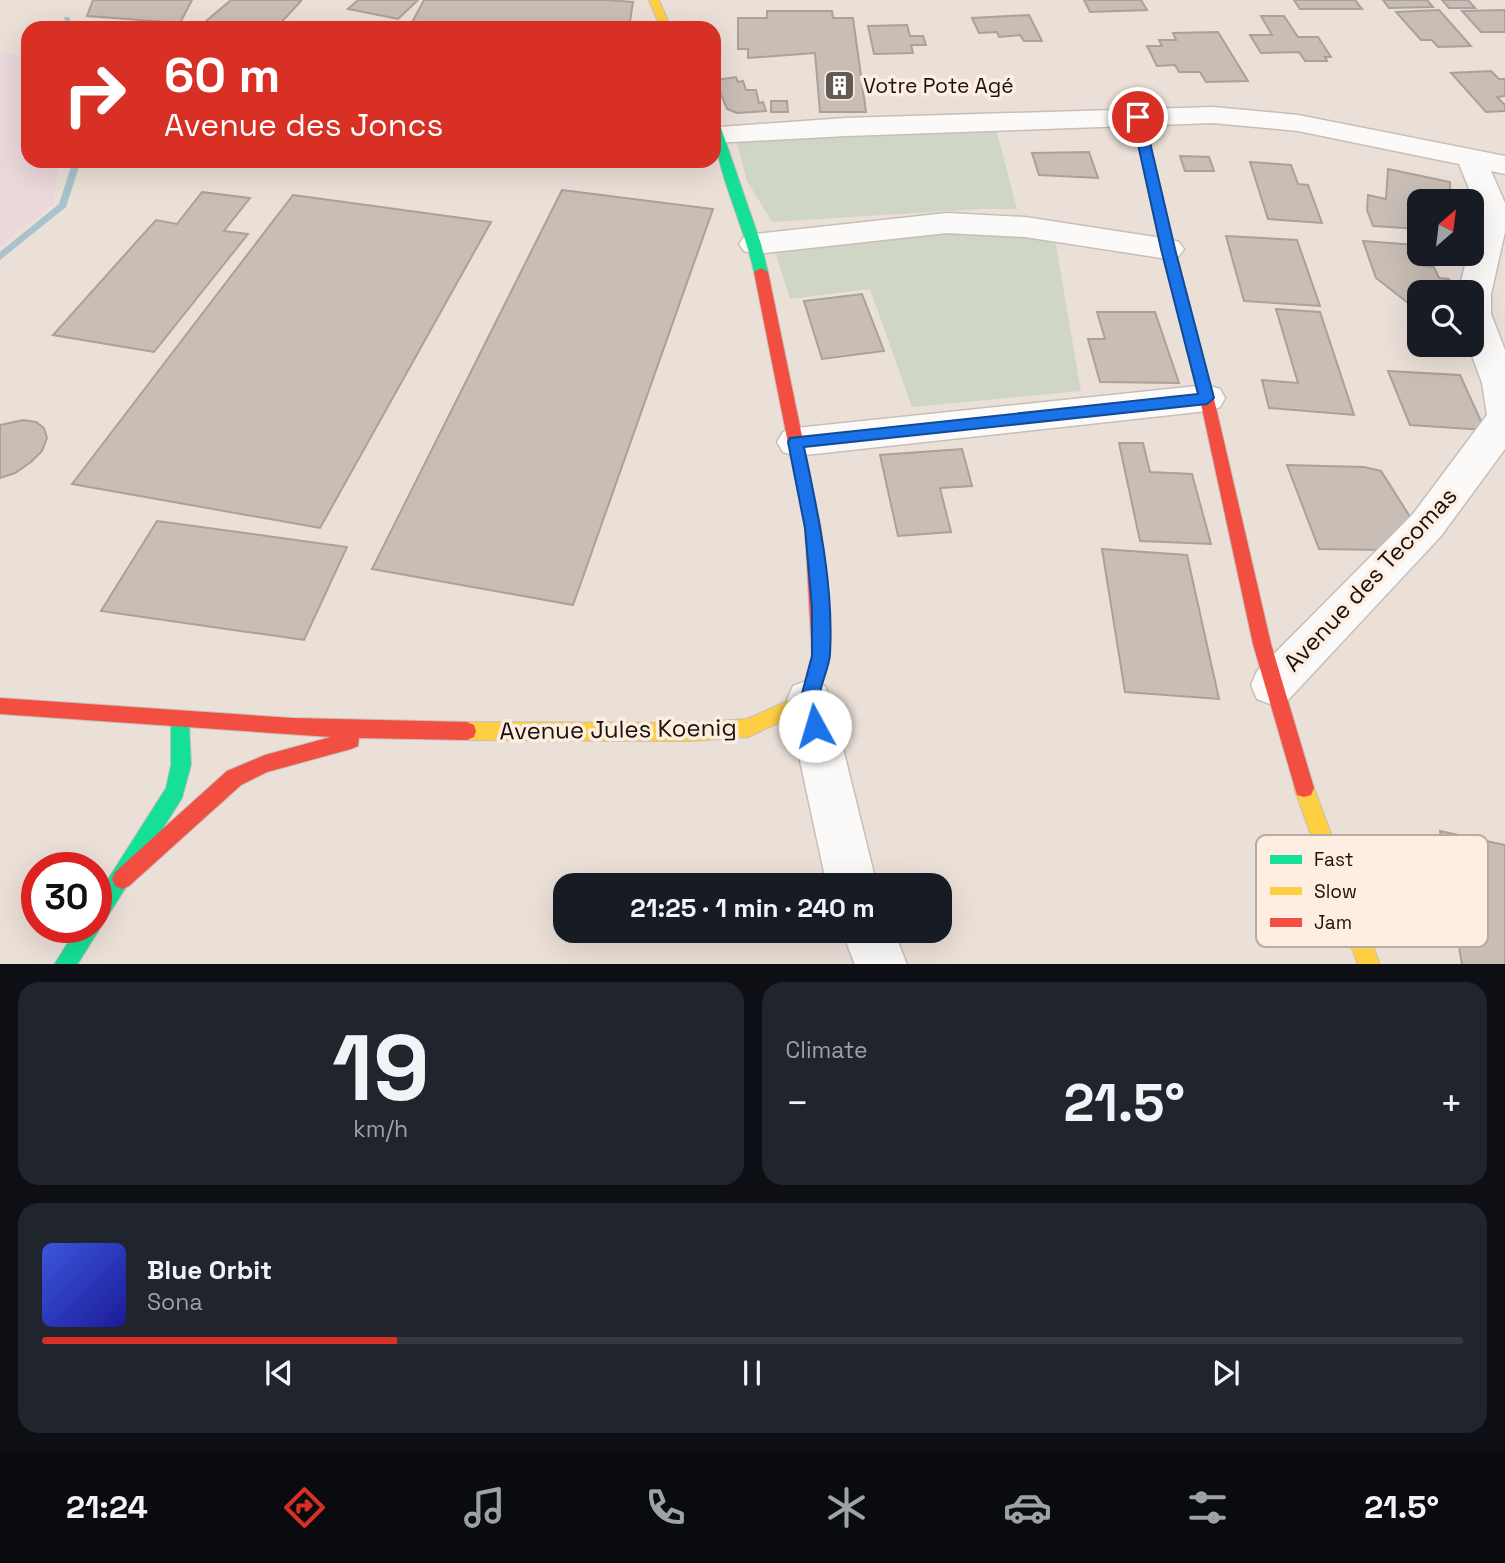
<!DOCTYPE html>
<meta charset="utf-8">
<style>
body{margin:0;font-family:"Space Grotesk",sans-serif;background:#20242c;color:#f1f3f6;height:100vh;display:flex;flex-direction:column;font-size:26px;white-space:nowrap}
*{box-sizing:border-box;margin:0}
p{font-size:23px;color:#9ea1a6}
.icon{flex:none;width:38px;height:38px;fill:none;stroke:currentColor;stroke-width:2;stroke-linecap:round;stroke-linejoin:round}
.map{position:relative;height:964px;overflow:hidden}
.details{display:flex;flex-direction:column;gap:18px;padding:18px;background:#0d0f14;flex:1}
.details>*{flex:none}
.banner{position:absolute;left:21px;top:21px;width:700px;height:147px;border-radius:21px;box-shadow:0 7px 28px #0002;background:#d93025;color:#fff;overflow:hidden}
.needle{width:46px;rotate:28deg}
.fabs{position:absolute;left:1407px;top:189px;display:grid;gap:14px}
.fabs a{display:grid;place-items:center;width:77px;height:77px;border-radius:14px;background:#171b24;box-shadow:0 7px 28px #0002;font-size:35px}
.speed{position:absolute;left:21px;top:852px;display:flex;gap:14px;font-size:35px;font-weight:700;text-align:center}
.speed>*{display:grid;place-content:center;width:91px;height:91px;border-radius:50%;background:#171b24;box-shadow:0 7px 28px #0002;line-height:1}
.speed .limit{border:10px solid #d22;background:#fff;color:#111}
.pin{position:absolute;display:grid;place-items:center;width:60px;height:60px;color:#fff;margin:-30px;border:4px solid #fff;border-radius:50%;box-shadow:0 2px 7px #0007}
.me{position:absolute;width:77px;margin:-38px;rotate:354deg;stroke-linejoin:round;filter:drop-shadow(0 0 5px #0008)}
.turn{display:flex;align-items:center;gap:24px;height:147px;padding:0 28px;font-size:32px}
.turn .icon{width:91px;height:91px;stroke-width:2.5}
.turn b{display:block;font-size:49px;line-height:60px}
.big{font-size:52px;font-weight:700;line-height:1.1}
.details .tile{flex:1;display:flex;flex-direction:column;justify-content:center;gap:10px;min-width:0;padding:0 24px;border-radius:21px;background:#20242c}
.details .dial{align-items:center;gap:0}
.dial b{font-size:91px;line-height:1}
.song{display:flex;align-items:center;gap:21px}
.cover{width:84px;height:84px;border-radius:10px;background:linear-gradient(135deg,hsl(230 70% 55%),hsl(240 70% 35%))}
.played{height:7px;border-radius:4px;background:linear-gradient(90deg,#d93025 25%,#363941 25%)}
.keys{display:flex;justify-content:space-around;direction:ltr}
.heat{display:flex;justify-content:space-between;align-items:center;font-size:38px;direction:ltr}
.details .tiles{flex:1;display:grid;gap:18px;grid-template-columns:1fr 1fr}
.tile:last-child{grid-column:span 2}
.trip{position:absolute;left:553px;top:873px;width:399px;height:70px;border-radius:21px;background:#171b24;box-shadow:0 7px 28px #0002;font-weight:700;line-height:70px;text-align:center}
.menu{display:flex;height:112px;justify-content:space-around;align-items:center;background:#090b0e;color:#9ea1a6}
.menu .icon{width:49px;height:49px}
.menu .selected{color:#d93025}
.menu b{font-size:32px;color:#f1f3f6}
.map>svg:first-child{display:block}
</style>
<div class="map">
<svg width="1505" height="965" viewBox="0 0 1505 965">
<rect width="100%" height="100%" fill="#ebe0d8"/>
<!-- industrial -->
<path fill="#ead8db" d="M0,52L28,57V161H59L53,205L0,246Z"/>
<!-- green -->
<g fill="#d0d6c5">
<path d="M996,129L1017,209H982L772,222L747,181L736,139Z"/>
<path d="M960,228L1054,234L1081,391L912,407L870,289L790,299L774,248Z"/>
</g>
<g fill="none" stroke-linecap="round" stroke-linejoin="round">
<!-- stream -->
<g fill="#a8c3cb" fill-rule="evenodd">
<path d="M65,17H69L74,28H68L64,18Z"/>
<path d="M73,161H81L66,207L0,260V252L59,204Z"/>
</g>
</g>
<!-- building -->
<g fill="#c8beb5" stroke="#a9a19a" stroke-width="2">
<path d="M93,0H192L180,23L87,16Z"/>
<path d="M231,0H297L301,1L276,28L205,22Z"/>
<path d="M358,0H418L398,19L348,9Z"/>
<path d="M424,0H608L633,2L629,28H409Z"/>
<path d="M1084,0H1141L1147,10L1090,12Z"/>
<path d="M1294,0H1355L1362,9H1300Z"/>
<path d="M1383,0H1427L1433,7L1389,8Z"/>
<path d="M1442,0H1468L1475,8H1449Z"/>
<path d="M1439,10L1471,46L1438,47L1432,40H1421L1396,12Z"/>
<path d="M1505,10V32H1481L1462,11Z"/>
<path d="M767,11H832L833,18H853L866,112H820L815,53L748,58V49H738V18H767Z"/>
<path d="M1029,15L1042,41H1024L1020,35L999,37L997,32L979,33L972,18Z"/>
<path d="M1261,16H1284L1298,37H1318L1331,57H1325L1327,61H1305L1299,52L1261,53L1250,35H1272Z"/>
<path d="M907,25L910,36H923L926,45H911L913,53L874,54L868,26Z"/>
<path d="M1218,32L1248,81L1206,82L1200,72H1179L1175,65L1157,66L1147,46H1162L1159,40H1176L1173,33Z"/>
<path d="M1491,71L1499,79H1505V96L1497,97L1505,105V111L1486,112L1451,73Z"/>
<path d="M736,77L738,82L743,81L746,90H756L759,103L763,102L766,111L737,113L727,109L715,80Z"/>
<path d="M771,101H787L788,112H771Z"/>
<path d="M1089,152L1098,178L1039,175L1032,153Z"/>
<path d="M1180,156L1209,157L1214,171H1185Z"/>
<path d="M1250,162L1291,165L1298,184L1308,185L1322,223L1268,219Z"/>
<path d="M1388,169L1450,182V201H1419V229L1373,226L1367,210L1368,195L1386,199Z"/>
<path d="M562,190L713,209L573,605L372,569Z"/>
<path d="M202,192L250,198L224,231L248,234L154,352L53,335L156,220L177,224Z"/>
<path d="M293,195L491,222L320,528L72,484Z"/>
<path d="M1226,236L1297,240L1320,306L1244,301Z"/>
<path d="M1363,241L1416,245L1424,266L1434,267L1439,278L1449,279L1454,292H1419V307L1412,306L1376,278Z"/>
<path d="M862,294L884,351L822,359L804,301Z"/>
<path d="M1276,309L1320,312L1354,415L1269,408L1262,380L1298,383Z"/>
<path d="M1097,312H1155L1179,383L1100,382L1088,339H1105Z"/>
<path d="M1388,371L1460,375L1485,430L1410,425Z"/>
<path d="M23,420L36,422L44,428L47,438L42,451L31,462L15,473L0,478V425Z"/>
<path d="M1119,443H1143L1150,472L1192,474L1211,544L1140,541Z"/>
<path d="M962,449L972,486L940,488L951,532L898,536L880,455Z"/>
<path d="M1287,465L1364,467L1381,471L1414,523L1384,550L1319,549Z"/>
<path d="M157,521L347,547L304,640L101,611Z"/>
<path d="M1102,549L1187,555L1219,699L1125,692Z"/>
<path d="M1440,831L1505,845V965H1462Z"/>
</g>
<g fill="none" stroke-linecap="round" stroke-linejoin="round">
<defs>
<g id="street">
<path d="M1213,107L1298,115L1505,156V174L1491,171L1505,203V232L1491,294V314L1505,350V449L1441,536L1289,699L1273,705L1257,699L1251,685L1257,671L1413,514L1487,415L1482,383L1468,345H1472V292H1458L1468,254H1472V239L1479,213L1459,164L1298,131L1213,123L846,136L714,143V129L720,127L846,118Z"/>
<path d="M947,213L1025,217L1168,239L1179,242L1184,249L1179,256L1168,259L1025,237L947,233L755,254L744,251L739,244L744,237L755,234Z"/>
<path d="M1207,385L1220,389L1225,398L1220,407L1207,411L796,456L783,452L777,442L783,432L796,428Z"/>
<path d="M809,680L825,686L831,700L877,886H827L787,700L793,686Z"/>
<path d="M842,931H894L907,965H855Z"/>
</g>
<g id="fast">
<path d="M714,122L720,125L761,244L768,272L766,275L761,276L754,272C744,224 714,169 714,122Z"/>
<path d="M180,712L187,715L189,721L191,765L182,798L77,965H54L77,928H96V898L166,788L171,765V721L173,715Z"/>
</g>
<g id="slow">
<path d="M649,0H659L671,28H661Z"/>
<path d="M1138,114L1144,117L1175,249L1214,399L1207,404L1200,399L1161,249L1132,117Z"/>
<path d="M813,677L819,679L822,685L815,706L748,737L690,741L467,740L460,737L458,731L460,725L467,722L690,723L747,719L801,695L807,679Z"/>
<path d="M1304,779L1311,781L1314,788L1380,965H1358L1294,788L1297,781Z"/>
</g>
<g id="jam">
<path d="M761,268L768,272L821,528L830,656L819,691L813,693L807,691L804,685L812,656L805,528L754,272Z"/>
<path d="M1207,394L1214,399L1271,644L1314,788L1311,795L1304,797L1297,795L1253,644L1200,399Z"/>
<path d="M0,698L292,718L467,722L474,725L476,731L474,737L467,740L359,738L358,746L351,749L267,772L241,785L129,886L122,889L115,886L112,879L115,872L227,771L265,755L331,737L0,714Z"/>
</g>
</defs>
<!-- street casing -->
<use href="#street" stroke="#c7beb8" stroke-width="3"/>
<!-- fast casing -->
<use href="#fast" stroke="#c7beb8" stroke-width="2"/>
<!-- slow casing -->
<use href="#slow" stroke="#c7beb8" stroke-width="2"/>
<!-- jam casing -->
<use href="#jam" stroke="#c7beb8" stroke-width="2"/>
<!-- street -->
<use href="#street" fill="#fcfaf9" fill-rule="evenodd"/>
<!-- fast -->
<use href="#fast" fill="#16e098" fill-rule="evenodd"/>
<!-- slow -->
<use href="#slow" fill="#ffcf43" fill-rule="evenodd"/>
<!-- jam -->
<use href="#jam" fill="#f24e42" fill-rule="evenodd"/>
</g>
<!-- route -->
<path fill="#1a73e8" stroke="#114b97" stroke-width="2" d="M1138,113L1144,117L1175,249L1214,398L1207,404L804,447C818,514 834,585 830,654C829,670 819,685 819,701C819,712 827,721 822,732L815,734L808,732L800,701L812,656V608L805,528L788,442L790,438L1198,394L1161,249L1132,117Z"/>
<!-- icons -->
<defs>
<symbol id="building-square" viewBox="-11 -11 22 22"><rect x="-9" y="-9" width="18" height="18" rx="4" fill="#625a54" stroke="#feede1"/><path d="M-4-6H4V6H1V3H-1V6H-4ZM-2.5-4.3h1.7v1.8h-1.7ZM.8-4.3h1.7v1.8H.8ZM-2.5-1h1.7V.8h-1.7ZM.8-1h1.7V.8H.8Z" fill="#fff"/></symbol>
</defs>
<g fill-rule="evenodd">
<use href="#building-square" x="822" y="68" width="35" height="35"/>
</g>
<g text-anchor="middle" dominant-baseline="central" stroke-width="7" stroke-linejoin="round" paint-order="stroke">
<!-- far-poi labels -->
<g font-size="21" fill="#19120d" stroke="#feede1" text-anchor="start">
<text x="863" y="85">Votre Pote Agé</text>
</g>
<!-- street labels -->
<g font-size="24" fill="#19120d" stroke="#feede1">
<text transform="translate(1370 579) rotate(-47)">Avenue des Tecomas</text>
<text transform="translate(618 729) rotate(-1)">Avenue Jules Koenig</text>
</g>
</g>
<!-- legend -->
<rect x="1256" y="835" width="232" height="112" rx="10" fill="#feede1" stroke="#b9aba1" stroke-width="2"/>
<rect x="1270" y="855" width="32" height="9" fill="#16e098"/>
<rect x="1270" y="887" width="32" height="8" fill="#ffcf43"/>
<rect x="1270" y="918" width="32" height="9" fill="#f24e42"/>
<g font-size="19" fill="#19120d">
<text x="1314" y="866">Fast</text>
<text x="1314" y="898">Slow</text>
<text x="1314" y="929">Jam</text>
</g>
</svg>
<div class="fabs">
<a><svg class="needle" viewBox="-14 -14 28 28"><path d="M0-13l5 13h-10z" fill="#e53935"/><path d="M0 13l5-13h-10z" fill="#9ea1a6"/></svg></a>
<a><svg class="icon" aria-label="search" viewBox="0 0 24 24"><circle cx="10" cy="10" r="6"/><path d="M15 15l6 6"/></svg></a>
</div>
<div class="speed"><div class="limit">30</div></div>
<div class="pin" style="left:1138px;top:117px;background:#d93025"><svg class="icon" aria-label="arrive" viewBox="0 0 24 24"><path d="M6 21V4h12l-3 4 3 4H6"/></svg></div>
<svg class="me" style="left:815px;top:726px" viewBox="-20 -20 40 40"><circle r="19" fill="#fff"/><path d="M0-13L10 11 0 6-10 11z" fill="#1a73e8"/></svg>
<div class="trip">21:25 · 1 min · 240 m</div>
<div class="banner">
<div class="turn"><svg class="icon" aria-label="right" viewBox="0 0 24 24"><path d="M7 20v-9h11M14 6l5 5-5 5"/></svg><div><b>60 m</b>Avenue des Joncs</div></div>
</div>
</div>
<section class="details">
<div class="tiles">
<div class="tile dial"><b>19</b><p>km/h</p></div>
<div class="tile"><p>Climate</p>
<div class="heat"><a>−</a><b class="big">21.5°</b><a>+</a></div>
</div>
<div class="tile">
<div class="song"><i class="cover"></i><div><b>Blue Orbit</b><p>Sona</p></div></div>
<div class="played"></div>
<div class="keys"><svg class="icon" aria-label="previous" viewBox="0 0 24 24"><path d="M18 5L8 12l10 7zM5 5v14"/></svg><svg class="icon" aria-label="pause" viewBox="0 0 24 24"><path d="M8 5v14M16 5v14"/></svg><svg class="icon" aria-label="next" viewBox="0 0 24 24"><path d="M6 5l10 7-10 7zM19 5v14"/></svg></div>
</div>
</div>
</section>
<nav class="menu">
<b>21:24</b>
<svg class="icon selected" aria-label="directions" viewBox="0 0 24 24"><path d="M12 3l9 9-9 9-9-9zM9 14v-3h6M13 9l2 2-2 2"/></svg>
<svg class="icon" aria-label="music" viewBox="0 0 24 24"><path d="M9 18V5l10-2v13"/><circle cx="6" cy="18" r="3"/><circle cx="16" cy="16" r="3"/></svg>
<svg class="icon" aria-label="phone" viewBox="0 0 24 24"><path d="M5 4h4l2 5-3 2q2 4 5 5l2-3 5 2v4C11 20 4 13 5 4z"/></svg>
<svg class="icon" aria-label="climate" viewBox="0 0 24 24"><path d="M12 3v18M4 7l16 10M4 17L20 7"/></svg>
<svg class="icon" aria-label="car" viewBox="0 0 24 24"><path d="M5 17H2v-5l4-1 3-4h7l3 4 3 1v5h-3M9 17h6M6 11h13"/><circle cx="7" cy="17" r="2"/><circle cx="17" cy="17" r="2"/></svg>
<svg class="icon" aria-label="filters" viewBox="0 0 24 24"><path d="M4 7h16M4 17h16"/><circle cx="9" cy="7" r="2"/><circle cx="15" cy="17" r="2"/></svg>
<b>21.5°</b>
</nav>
